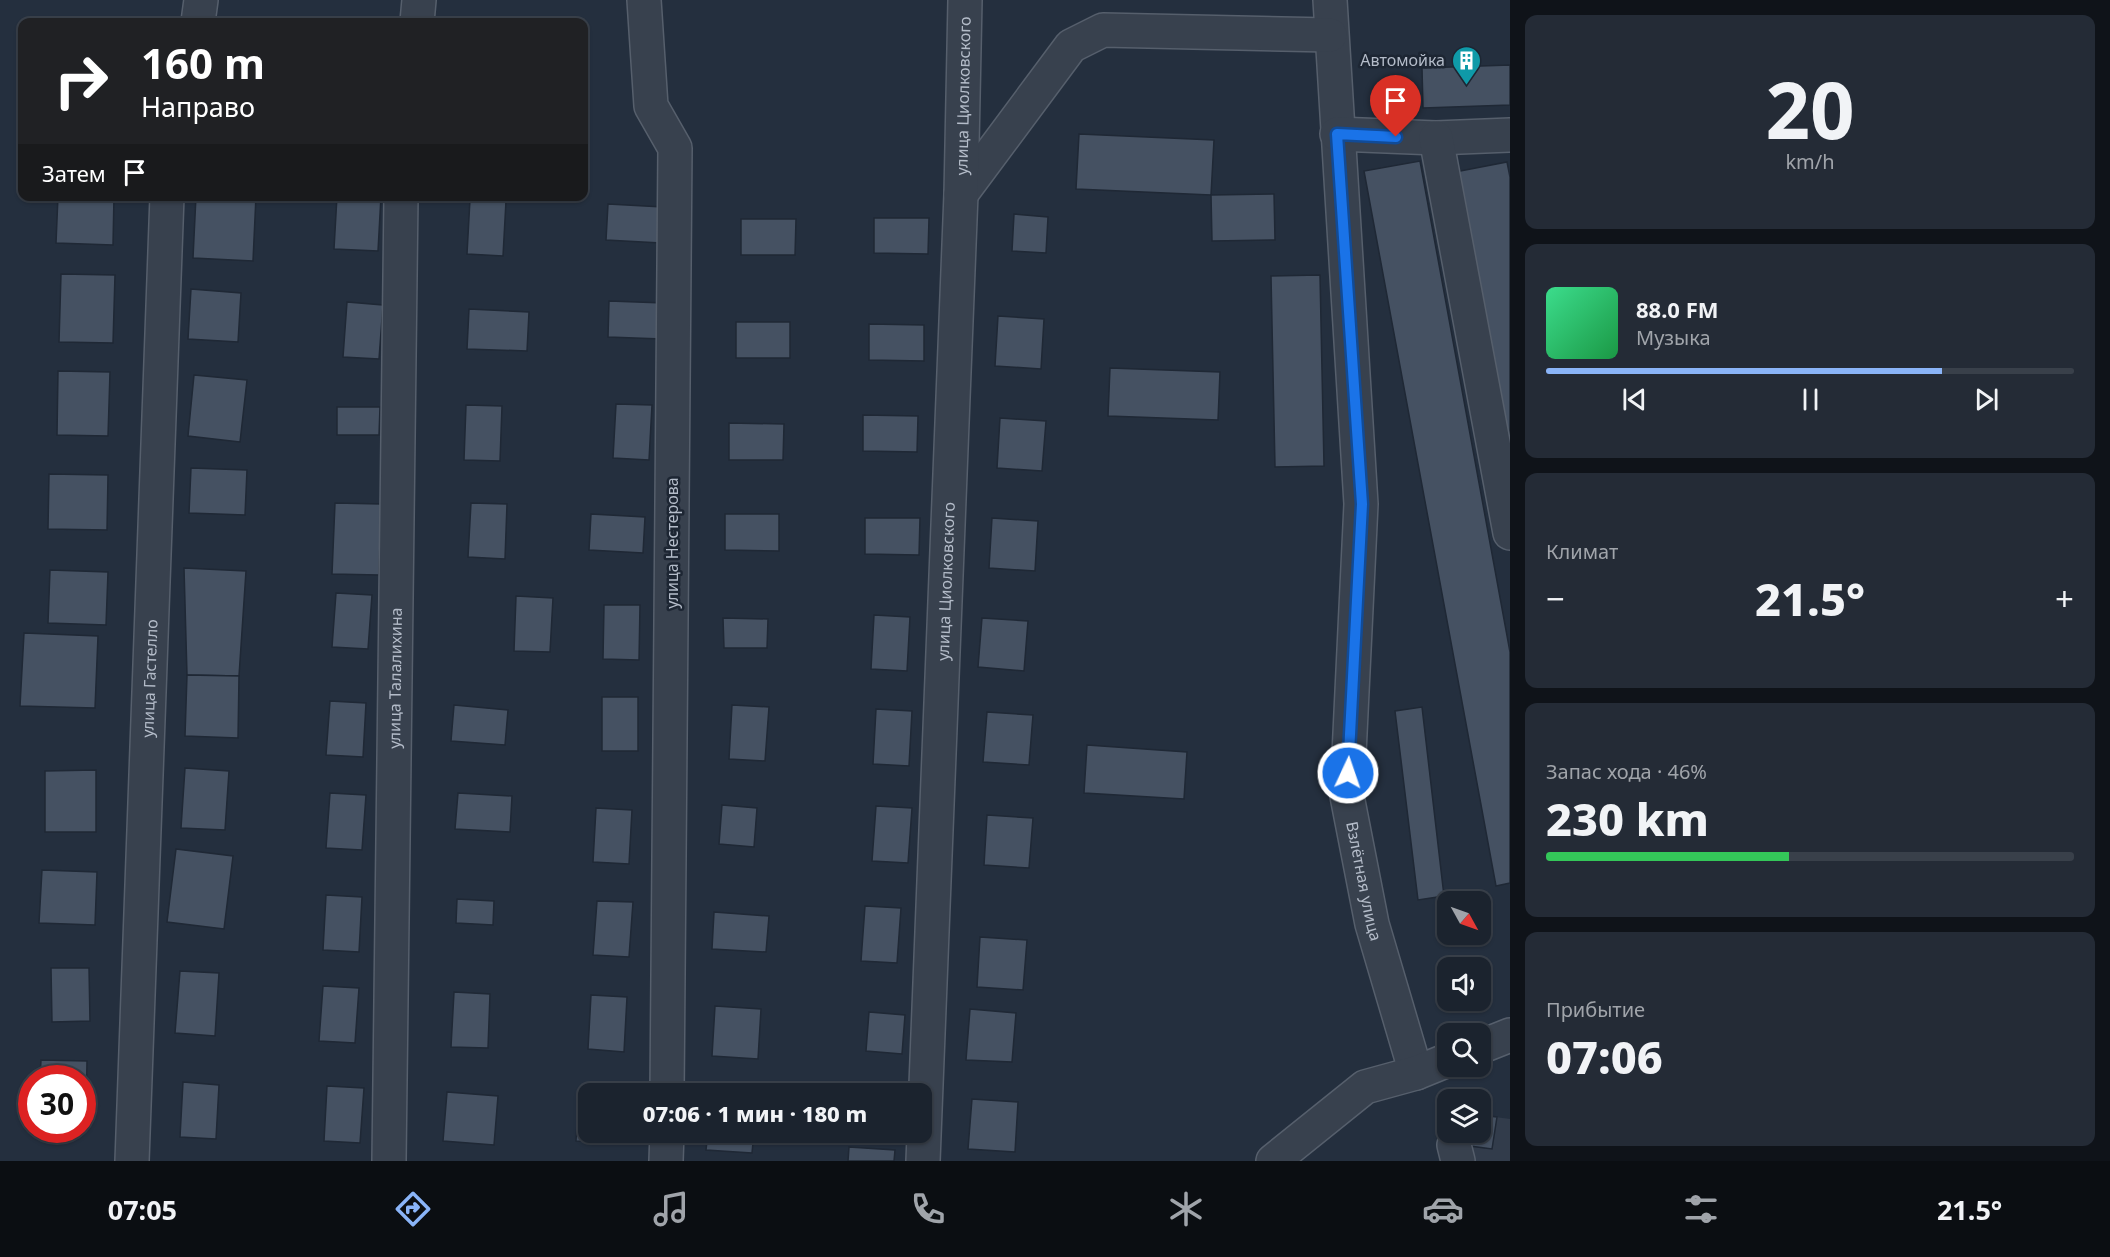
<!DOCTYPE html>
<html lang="ru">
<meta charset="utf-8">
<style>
body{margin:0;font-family:"Noto Sans",sans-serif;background:#242b36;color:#f1f3f6;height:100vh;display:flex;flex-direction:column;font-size:22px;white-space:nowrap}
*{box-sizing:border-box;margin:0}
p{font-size:20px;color:#a0a4aa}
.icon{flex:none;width:33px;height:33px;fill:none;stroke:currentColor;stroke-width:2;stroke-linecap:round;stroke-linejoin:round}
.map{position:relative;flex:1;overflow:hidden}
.side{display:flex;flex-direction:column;gap:15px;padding:15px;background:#0f1319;width:600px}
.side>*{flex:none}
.hud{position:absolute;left:18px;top:18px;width:570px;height:183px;border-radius:12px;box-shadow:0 2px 4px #0004,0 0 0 2px #39404a;background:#202124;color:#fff;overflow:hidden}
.needle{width:39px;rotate:130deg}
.buttons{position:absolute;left:1437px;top:891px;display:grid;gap:12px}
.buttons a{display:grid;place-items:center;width:54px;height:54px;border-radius:12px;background:#1b232e;box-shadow:0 2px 4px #0004,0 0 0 2px #39404a;font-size:30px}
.speed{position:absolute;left:18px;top:1065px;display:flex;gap:12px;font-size:30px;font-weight:700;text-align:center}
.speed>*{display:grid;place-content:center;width:78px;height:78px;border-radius:50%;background:#1b232e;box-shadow:0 2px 4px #0004,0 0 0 2px #39404a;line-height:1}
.speed .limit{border:9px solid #d22;background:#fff;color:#111}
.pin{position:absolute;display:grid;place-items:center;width:51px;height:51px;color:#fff;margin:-62px -26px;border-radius:50% 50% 50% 0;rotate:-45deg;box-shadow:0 0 6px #0007}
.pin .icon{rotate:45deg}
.me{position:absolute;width:66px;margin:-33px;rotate:3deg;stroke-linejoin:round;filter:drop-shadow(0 0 4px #0008)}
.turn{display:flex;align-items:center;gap:21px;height:126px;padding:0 24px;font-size:27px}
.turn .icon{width:78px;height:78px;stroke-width:2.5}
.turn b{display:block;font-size:42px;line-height:51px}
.then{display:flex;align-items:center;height:57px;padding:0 24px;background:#0003;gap:12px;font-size:22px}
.big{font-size:45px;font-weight:800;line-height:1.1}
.side .widget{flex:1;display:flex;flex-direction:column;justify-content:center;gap:9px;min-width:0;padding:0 21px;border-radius:12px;background:#242b36}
.side .dial{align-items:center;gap:0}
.dial b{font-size:78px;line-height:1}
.song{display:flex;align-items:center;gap:18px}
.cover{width:72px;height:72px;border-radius:9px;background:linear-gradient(135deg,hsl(150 70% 55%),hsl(140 70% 35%))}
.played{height:6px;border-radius:3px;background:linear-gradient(90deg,#8ab4f8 75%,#39404a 75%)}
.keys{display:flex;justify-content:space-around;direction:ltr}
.heat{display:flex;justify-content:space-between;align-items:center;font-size:33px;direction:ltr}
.charge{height:9px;border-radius:4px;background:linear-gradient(90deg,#34c759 46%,#39404a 0)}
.trip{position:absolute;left:578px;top:1083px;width:354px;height:60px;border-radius:12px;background:#1b232e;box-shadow:0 2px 4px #0004,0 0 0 2px #39404a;font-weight:800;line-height:60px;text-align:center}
.tab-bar{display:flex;height:96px;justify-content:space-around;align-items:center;background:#0b0e12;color:#a0a4aa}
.tab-bar .icon{width:42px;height:42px}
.tab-bar .current{color:#8ab4f8}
.tab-bar b{font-size:27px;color:#f1f3f6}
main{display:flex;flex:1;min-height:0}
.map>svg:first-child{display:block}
</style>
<main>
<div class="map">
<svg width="1510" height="1161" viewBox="0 0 1510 1161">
<rect width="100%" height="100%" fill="#242f3e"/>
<!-- airport -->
<path fill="#323c4b" d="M1481,1115L1510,1119V1161H1441L1442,1147L1470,1146L1480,1132Z"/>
<!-- building -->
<g fill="#455162" stroke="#1f2835" stroke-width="1.5">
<path d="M1510,65V105L1423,108L1422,68Z"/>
<path d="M1079,134L1214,140L1211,195L1076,189Z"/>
<path d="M1420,161L1510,652V883L1496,886L1364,171Z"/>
<path d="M1507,162L1510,177V451L1455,172Z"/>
<path d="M1274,194L1275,240L1212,241L1211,195Z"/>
<path d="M58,196H114L113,245L56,243Z"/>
<path d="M196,196H256L253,261L193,258Z"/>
<path d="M337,196H381L378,251L334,249Z"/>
<path d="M470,199L506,201L503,256L467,254Z"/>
<path d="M608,204L663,207L661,243L606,240Z"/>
<path d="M1014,214L1048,217L1046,253L1012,251Z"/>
<path d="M874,218H929L928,254L874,253Z"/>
<path d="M741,219H796L795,255H741Z"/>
<path d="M61,274L115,275L113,343L59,342Z"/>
<path d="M1320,275L1324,466L1275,467L1271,276Z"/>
<path d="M191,289L241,293L238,342L188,339Z"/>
<path d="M609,301L664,303L662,339L608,337Z"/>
<path d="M347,302L383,305L379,359L343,357Z"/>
<path d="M469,309L529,312L527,351L467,349Z"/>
<path d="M998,316L1044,319L1041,369L995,366Z"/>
<rect x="736" y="322" width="54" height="36"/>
<path d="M869,324L924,325V361L869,360Z"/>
<path d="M1110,368L1220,372L1218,420L1108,416Z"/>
<path d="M58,371L110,372L108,436L57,435Z"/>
<path d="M194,375L247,380L240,442L188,436Z"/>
<path d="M616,404L652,405L649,460L613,458Z"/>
<path d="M466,405L502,406L500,461L464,460Z"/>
<path d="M337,407H380L379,435H337Z"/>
<path d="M863,415L918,416L917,452L863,451Z"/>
<path d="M1000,418L1046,421L1042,471L997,468Z"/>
<path d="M729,423L784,424L783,460H729Z"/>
<path d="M191,468L247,470L245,515L189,513Z"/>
<path d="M49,474L108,475L107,530L48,529Z"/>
<path d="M335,503L381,504L379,575L332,574Z"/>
<path d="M471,503L507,504L505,559L468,557Z"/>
<path d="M591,514L645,517L643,553L589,550Z"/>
<path d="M725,514H779V551L725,550Z"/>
<path d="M865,518H920L919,555L865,554Z"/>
<path d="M992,518L1038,521L1035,571L989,568Z"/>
<path d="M184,568L246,571L239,676L187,675Z"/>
<path d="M50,570L108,572L106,625L48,623Z"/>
<path d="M336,593L372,595L368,649L332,647Z"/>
<path d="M516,596L553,598L550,652L514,651Z"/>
<path d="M604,605H640L639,660L603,659Z"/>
<path d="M874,615L910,617L907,671L871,669Z"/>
<path d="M723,618L768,619L767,648H724Z"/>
<path d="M982,618L1028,621L1024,671L978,667Z"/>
<path d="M24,633L98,636L95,708L20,706Z"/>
<path d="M187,675L239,676L238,738L185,736Z"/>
<rect x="602" y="697" width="36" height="54"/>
<path d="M330,701L366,703L363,757L326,755Z"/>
<path d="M454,705L508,710L505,745L451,741Z"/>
<path d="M732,705L769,707L765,761L729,759Z"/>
<path d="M1422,707L1444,896L1418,900L1395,711Z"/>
<path d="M876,709L912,711L909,766L873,764Z"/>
<path d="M987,712L1033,715L1029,765L983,762Z"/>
<path d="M1087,745L1187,752L1184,799L1084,793Z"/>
<path d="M185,768L229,771L225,830L181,828Z"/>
<path d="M96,770V832H45V771Z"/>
<path d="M330,793L366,795L362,850L326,848Z"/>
<path d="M458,793L512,796L510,832L455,829Z"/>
<path d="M722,805L757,808L754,847L719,844Z"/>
<path d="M876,806L912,808L908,863L872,861Z"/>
<path d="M596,808L632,810L629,864L593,862Z"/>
<path d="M987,815L1033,818L1029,868L984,865Z"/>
<path d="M176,849L233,856L224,929L167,922Z"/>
<path d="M42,870L97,872L95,925L39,923Z"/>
<path d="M326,895L362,897L359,952L323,950Z"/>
<path d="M457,899L494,901L493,925L456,923Z"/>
<path d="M597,901L633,902L629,957L593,955Z"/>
<path d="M865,906L901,908L897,963L861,961Z"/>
<path d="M714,912L769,916L766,952L712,949Z"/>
<path d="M980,937L1027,940L1023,990L977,987Z"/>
<path d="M51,968H89L90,1021L52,1022Z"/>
<path d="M180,971L219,973L215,1036L175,1033Z"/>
<path d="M323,986L359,988L355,1043L319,1041Z"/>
<path d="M454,992L490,994L488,1048L451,1047Z"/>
<path d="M591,995L627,997L624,1052L588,1049Z"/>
<path d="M715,1006L761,1009L758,1059L712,1056Z"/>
<path d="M970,1009L1016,1013L1012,1062L966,1060Z"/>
<path d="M869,1012L905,1015L902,1054L866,1051Z"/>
<path d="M41,1060L87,1061L86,1119H82V1078H40Z"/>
<path d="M183,1082L219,1085L216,1139L180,1137Z"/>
<path d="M327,1086L364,1088L360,1143L324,1141Z"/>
<path d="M447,1092L498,1096L494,1145L443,1141Z"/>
<path d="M972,1099L1018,1102L1015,1152L968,1149Z"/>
<path d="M578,1105H588V1132H631V1143L576,1141Z"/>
<path d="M1480,1115L1497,1117L1492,1149L1470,1146L1472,1132H1480Z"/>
<path d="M708,1132H754L752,1153L706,1150Z"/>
<path d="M849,1147L895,1150L894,1161H848Z"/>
</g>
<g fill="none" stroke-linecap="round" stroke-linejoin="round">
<defs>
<g id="minor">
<path d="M644,0L651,106L675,148L667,1094"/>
<path id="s1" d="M1330,0L1361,504L1347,796L1372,924L1416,1073"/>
<path d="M198,22L201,0"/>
<path d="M417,22L419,0"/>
<path d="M1337,134L1436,138L1510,135"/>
<path d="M1436,138L1510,533"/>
<path d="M961,194L1071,46L1103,30L1330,35"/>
<path d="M1480,1047L1510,1035"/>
<path d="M1454,1145L1458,1161"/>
<path id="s2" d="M132,1161L167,196"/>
<path id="s3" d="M389,1161L401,196"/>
<path d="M666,1161L667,1132"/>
<path id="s4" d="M923,1161L961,194L965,0"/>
<path d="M1273,1161L1365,1087L1416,1073L1448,1060"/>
</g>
</defs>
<!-- minor casing -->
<use href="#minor" stroke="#565f6c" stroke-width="36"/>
<!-- minor -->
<use href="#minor" stroke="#38414e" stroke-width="33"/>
</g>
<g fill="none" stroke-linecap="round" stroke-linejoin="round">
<defs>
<path id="route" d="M1348,773L1362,504L1337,134L1396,137"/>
</defs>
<!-- route casing -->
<use href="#route" stroke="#114b97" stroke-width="15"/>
<!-- route -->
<use href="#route" stroke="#1a73e8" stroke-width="10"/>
</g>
<!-- icons -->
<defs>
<symbol id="building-pin" viewBox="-11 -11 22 30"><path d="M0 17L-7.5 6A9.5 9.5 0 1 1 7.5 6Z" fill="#0f9aa8" stroke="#1d2633"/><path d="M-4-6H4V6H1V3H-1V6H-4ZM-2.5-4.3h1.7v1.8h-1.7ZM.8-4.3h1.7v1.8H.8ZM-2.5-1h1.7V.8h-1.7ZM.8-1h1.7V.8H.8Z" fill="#fff"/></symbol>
</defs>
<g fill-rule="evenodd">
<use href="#building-pin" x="1450" y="44" width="33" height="45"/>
</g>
<g text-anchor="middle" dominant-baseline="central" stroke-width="5" stroke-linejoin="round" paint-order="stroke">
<!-- poi labels -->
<g font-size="16" fill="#b4bcc9" stroke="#1d2633" text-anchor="end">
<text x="1445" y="60">Автомойка</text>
</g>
<!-- street labels -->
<g font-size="16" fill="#b4bcc9" stroke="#1d2633">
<text stroke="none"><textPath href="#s4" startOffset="1066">улица Циолковского</textPath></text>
<text transform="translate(672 543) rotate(-90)">улица Нестерова</text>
<text stroke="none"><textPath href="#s4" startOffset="580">улица Циолковского</textPath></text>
<text stroke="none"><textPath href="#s2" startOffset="483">улица Гастелло</textPath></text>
<text stroke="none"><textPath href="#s3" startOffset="483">улица Талалихина</textPath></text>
<text stroke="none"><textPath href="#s1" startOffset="884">Взлётная улица</textPath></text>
</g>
</g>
</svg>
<div class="buttons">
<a><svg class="needle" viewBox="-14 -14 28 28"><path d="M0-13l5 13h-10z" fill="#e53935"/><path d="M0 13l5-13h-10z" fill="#a0a4aa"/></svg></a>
<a><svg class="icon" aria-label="sound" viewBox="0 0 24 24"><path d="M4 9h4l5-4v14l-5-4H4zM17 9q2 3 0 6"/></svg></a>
<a><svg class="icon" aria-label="search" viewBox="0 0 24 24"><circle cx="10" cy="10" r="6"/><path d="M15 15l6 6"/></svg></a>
<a><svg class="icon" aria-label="layers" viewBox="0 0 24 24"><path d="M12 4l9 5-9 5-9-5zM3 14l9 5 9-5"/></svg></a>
</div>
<div class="speed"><div class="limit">30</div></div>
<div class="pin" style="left:1396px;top:137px;background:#d93025"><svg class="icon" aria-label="arrive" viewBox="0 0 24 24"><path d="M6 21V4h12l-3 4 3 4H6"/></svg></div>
<svg class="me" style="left:1348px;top:773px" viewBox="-20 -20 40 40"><circle r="17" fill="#1a73e8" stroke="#fff" stroke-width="3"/><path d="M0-11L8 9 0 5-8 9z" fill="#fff"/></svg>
<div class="trip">07:06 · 1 мин · 180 m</div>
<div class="hud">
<div class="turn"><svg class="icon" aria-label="right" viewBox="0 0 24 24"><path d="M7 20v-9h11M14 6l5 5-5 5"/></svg><div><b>160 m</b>Направо</div></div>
<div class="then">Затем<svg class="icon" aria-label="arrive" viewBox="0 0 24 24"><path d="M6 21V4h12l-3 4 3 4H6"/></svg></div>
</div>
</div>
<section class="side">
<div class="widget dial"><b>20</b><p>km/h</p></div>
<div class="widget">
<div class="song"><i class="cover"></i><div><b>88.0 FM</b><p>Музыка</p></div></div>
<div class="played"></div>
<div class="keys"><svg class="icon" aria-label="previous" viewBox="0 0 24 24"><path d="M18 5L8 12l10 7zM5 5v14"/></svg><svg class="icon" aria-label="pause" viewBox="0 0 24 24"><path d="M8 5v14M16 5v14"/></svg><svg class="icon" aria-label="next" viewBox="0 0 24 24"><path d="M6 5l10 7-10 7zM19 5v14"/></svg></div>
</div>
<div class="widget"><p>Климат</p>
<div class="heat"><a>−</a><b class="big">21.5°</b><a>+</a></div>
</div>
<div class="widget"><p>Запас хода · 46%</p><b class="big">230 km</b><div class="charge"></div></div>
<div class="widget"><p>Прибытие</p><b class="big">07:06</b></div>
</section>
</main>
<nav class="tab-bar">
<b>07:05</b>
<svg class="icon current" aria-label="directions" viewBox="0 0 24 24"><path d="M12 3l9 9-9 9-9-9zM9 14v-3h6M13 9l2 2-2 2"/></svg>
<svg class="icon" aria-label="music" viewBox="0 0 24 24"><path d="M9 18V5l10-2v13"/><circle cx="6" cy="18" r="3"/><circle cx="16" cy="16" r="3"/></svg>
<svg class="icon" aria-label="phone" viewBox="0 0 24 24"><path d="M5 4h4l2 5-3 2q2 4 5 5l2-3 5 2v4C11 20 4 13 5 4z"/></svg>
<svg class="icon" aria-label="climate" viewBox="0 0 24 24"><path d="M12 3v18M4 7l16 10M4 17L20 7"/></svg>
<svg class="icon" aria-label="car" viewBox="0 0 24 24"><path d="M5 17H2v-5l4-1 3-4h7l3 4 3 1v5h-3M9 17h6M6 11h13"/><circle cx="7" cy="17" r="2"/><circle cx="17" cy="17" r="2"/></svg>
<svg class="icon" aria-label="filters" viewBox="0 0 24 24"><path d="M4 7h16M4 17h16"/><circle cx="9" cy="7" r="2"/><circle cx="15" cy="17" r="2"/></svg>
<b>21.5°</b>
</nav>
